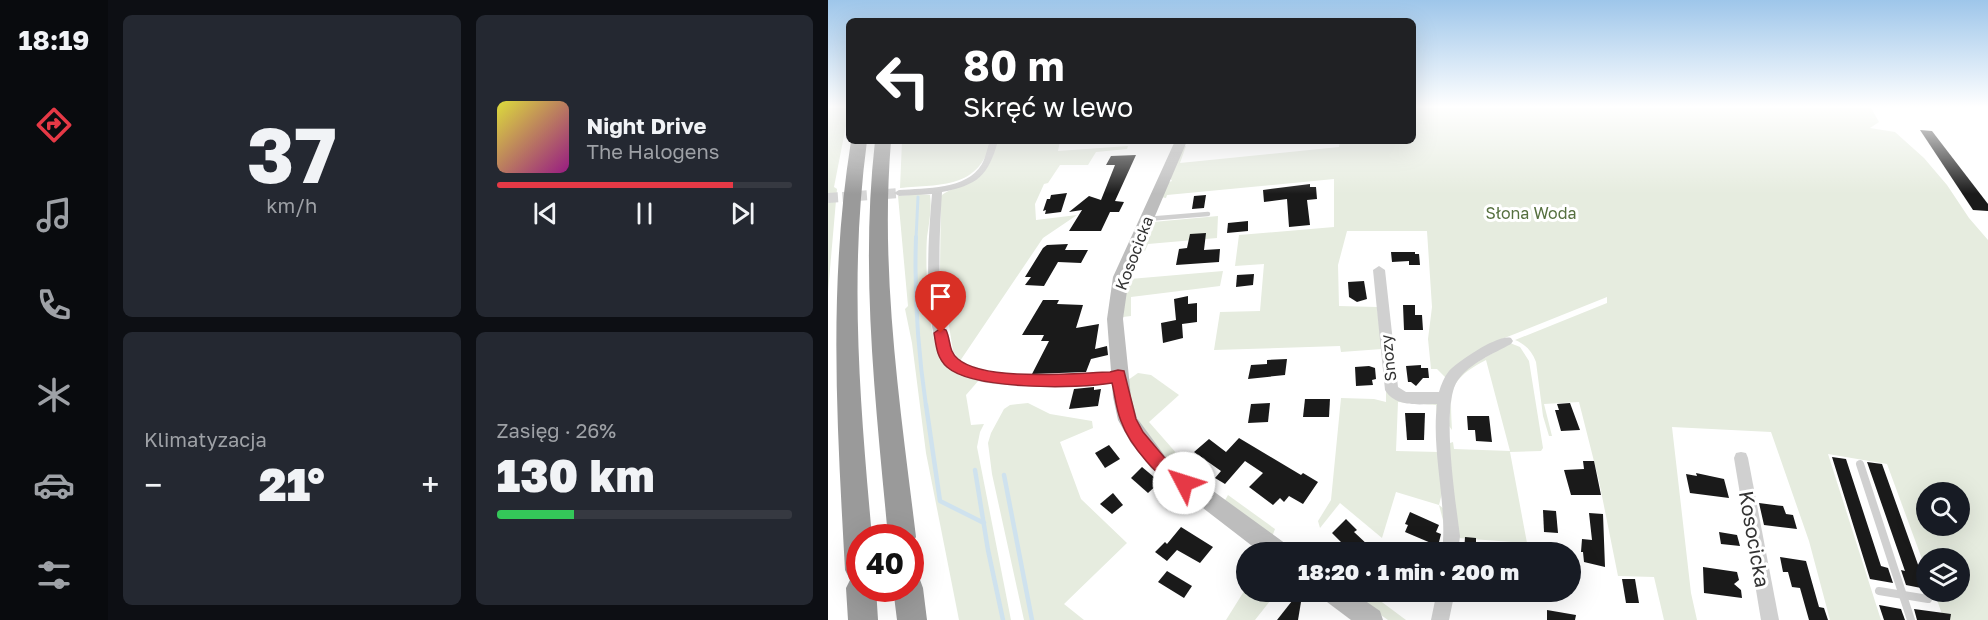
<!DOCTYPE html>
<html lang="pl">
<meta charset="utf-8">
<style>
body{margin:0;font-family:"Golos Text",sans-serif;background:#242831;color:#f1f3f6;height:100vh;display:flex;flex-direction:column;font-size:22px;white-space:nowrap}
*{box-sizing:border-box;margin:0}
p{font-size:20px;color:#9ea1a6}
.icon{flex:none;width:33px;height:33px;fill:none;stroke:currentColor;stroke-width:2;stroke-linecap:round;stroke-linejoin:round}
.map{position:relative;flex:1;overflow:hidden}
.details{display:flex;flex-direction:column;gap:15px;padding:15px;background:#0d0f14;width:720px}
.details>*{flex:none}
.hud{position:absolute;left:18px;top:18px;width:570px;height:126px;border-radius:9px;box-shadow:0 6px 24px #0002;background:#202124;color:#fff;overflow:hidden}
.buttons{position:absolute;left:1088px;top:482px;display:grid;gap:12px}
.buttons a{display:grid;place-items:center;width:54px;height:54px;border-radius:50%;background:#171b24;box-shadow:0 6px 24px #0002;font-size:30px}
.speed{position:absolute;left:18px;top:524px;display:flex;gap:12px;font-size:30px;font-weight:700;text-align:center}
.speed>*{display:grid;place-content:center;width:78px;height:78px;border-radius:50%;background:#171b24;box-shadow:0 6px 24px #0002;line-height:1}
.speed .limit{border:9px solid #d22;background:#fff;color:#111}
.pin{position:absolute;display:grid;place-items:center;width:51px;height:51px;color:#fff;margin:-62px -26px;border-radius:50% 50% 50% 0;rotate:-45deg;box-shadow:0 0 6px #0007}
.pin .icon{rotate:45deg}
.me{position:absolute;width:66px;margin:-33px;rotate:310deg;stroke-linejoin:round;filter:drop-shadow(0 0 4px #0008)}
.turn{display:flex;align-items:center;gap:21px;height:126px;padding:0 18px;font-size:27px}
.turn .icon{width:78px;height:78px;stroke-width:2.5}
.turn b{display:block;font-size:42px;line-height:51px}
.big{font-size:45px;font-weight:800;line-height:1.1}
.details .card{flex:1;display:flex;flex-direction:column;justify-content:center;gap:9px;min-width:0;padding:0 21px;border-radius:9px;background:#242831}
.details .dial{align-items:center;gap:0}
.dial b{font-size:78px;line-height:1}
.song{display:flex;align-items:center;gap:18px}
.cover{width:72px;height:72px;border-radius:9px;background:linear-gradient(135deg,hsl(60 70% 55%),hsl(310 70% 35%))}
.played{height:6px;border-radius:3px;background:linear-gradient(90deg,#e63946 80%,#363941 80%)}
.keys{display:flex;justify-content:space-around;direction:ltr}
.heat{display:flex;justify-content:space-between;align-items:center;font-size:33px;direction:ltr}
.charge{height:9px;border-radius:4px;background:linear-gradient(90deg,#34c759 26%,#363941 0)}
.details .tiles{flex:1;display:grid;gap:15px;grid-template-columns:repeat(2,1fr)}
.trip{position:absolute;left:408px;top:542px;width:345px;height:60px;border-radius:30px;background:#171b24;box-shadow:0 6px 24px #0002;font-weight:800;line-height:60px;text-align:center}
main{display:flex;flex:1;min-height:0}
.tabs{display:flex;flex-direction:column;width:108px;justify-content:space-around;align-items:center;background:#090b0e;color:#9ea1a6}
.tabs .icon{width:42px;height:42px}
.tabs .current{color:#e63946}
.tabs b{font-size:27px;color:#f1f3f6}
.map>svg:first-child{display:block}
</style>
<main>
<nav class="tabs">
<b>18:19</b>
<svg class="icon current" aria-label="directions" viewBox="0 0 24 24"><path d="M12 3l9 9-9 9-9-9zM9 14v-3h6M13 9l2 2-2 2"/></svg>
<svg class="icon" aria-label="music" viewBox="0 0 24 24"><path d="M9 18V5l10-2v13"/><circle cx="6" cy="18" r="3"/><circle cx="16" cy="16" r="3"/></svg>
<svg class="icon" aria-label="phone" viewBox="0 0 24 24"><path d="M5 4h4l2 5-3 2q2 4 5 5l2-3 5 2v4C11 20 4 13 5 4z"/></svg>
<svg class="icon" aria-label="climate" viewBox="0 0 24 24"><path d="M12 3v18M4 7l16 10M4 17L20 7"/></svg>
<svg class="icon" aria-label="car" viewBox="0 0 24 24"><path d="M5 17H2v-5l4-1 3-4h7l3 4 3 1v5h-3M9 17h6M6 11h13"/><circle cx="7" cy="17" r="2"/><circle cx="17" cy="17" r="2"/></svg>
<svg class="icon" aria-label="filters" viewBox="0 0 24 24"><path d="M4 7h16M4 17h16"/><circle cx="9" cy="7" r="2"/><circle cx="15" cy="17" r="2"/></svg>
</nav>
<section class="details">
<div class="tiles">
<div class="card dial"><b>37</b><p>km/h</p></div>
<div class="card">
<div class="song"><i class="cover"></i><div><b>Night Drive</b><p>The Halogens</p></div></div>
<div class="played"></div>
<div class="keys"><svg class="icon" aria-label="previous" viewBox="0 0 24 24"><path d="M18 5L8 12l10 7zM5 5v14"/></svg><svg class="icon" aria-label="pause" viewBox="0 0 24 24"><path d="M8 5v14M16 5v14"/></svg><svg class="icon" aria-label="next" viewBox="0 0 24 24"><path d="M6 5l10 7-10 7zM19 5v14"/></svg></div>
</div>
<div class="card"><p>Klimatyzacja</p>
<div class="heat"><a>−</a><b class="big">21°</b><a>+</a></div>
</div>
<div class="card"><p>Zasięg · 26%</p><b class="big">130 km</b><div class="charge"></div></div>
</div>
</section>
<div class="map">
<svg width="1160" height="620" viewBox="0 0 1160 620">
<rect width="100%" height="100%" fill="#fff"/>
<!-- green -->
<g fill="#e6ecdf" fill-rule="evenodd">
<path d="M0,107H21V110L6,187L9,189L0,292Z"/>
<path d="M585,107L1043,108L1051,122L1042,128L1067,132L1096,158L1119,185L1141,218L1160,240V620H1116L1106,591H1131V558H1098V570L1059,464L1000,454L1053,620H1002L981,541L943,432L844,427L863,593L869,620H836L826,577L790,576L771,481L751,402L716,404L724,436H721L715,416L708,362C704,351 697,344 687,340L779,303V297L674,339L618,378L609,369H603L600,339L604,307L599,231H519L510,265L511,306L549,307L554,349L513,352L512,346L386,350L392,312L432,311L436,264L407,266L411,235L506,227V179L339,195L338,198L333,197L341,182L344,181L342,178L354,146H358L352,163L511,147L512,141H585ZM1098,492H1131V525H1098Z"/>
<path d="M74,141H163C151,189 113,184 72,188Z"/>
<path d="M169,141H232L230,151L300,146L299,149L268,152L260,165H232L220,183L216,184L207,204L208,220L249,215L215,238L132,361L125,351L112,269L113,196C118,191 124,190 130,187C156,174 162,169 169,141Z"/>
<path d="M92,194L102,195C104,209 101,223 99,237C97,264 99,345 117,365C126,374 140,376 151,380L138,395L143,425L156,424L152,432L149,447L183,620H131L98,453L84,343L77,309L80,306L70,196Z"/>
<path d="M390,216L389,238L320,244L317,251H309L320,226L325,222Z"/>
<path d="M395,271L392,286L303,297V316L295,317L299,280L302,279Z"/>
<path d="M682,343L692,347L701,361L715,448L713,451L682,452L699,543L630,538L622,472V443L625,442L626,449L682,451L658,360C620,380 622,390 624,430L621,426L624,383L641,367Z"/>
<path d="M310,373L323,375L351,395L321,422L357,463L364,468L355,472C321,442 306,427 300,380Z"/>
<path d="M558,390L611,403L610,423L608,405L570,402L568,451L611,452L614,493L611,505L616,509L617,528L611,505L568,492L554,538L512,503L492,528L490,521L503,500L513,398L546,399L558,402Z"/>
<path d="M200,403L222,414L264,421L265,428L232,442L253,499L299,543L236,604L256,620H196L164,474L160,443L163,433L176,409L182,405Z"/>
<path d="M400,495L447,529L444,537L396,502Z"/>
<path d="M418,588V591H479L473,602L442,601L427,620H398Z"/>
<path d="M519,591H539L578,620H560Z"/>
</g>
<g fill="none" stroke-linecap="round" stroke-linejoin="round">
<!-- stream-far2 -->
<path stroke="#cfe2ee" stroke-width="3" d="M88,239L90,197"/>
<!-- stream-far1 -->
<path stroke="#cfe2ee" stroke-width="4" d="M88,237C86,294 90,351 98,406"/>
<!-- stream -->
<g stroke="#cfe2ee" stroke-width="4.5">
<path d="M98,405L112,501L156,523"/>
<path d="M147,470L160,550L175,620"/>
<path d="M176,475L204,620"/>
</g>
</g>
<!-- building -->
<g fill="#1a1a1a">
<path d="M1092,130L1104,131L1160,204V211L1145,210Z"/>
<path d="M308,155L287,201L296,202L291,212H282L273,231H241L254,210L241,212L261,196L273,200L287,165H278L283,156Z"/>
<path d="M482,184V187H488L489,199L479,200L482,225L461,227L459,199L436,202L435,190Z"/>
<path d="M239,193L233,212L217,214L218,210L215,211L219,199H222L223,195Z"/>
<path d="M378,195L376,208L364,209L366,196Z"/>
<path d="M420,221V231L399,233L400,223Z"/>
<path d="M378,233L376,250L392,249L391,262L348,265L351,249L359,248L362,234Z"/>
<path d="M240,244L237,250H260L253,263L230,262L216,286L197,285L203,277H197L215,248L219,245Z"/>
<path d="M563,252H587V254H591L592,265H581V261L564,262Z"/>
<path d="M426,274L425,285L408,287L409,275Z"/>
<path d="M536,281L539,299L529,302L521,297L520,282Z"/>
<path d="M360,296V304L369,303V322L354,324L355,338L335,343L333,323L348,320L346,299Z"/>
<path d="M215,300H231L229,304L255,305L248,328L271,324L267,349L279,346L280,355L263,359L258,372L204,374L221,341H213L216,335H194Z"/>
<path d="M575,305H587V315H594L595,330H576Z"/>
<path d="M459,359L457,375L420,379L423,365L439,364V360Z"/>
<path d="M593,365V368H600L601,378H595L588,386L583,382H580L578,366Z"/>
<path d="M541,366L547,368L548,379L544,380L545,385L528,386L527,367Z"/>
<path d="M266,387V390L273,389L270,406L241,409L246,389Z"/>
<path d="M477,399H502L501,417H475Z"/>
<path d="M442,403L440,422L420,423L423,404Z"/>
<path d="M742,403L752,430L733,431L727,410H731L729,404Z"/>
<path d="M577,413H597L596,440H579Z"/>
<path d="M639,416H661L664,442L648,441L647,430H640Z"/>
<path d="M411,438L473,475L475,473L490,482L475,504L461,496L456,502L452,498L445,505L421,487L435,473L417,461L397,484L387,478L393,471L366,452L381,439L398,452Z"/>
<path d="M281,445L292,459L277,468L267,453Z"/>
<path d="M1004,457L1018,459L1053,566L1060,568L1065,583L1042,579Z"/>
<path d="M755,461H766L773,495H743L736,470L756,469Z"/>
<path d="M1039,462L1054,464L1093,573L1095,574L1098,581V589L1078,585L1073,570L1077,571Z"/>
<path d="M314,467L332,482L320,493L303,478Z"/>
<path d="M868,473L896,479L901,498L862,493L858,474L869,476Z"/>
<path d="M285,493L295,505L284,514L272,504Z"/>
<path d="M931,503L955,506L958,514L965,515L969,529L936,525Z"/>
<path d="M715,510L728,511L730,533L716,532Z"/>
<path d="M582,512L611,525L608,532L613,534L610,546L577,532L580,525L577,524Z"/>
<path d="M761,513L775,514L777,567L756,562L755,552H753L754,539L764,540Z"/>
<path d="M518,519L529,530L526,532L541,546L535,552H520L512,545L514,543L504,533Z"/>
<path d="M353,527L385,547L372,563L349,550L339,561L327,552L337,542L339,544Z"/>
<path d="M891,532L909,535L912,546L893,544Z"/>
<path d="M637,537L648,538V552H636Z"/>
<path d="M952,557L978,561L991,607L996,608L1000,620H981L972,588L964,587L960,572H955Z"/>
<path d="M875,567L909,572L911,580L906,584L913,590L914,598L876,593Z"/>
<path d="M339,571L364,586L356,598L330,582Z"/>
<path d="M794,579H807L811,603H798Z"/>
<path d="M464,601L473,602L470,620H449Z"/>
<path d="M1051,605L1073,609L1077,620H1056Z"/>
<path d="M1086,609L1123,614L1122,620H1089Z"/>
<path d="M719,610L748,615L747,620H719Z"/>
</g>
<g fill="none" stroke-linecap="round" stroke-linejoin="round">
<!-- street-tunnel -->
<path stroke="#d6d6d6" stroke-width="10" stroke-dasharray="10 4.5" stroke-linecap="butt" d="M0,198L71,193"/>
<!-- lane-far1 -->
<path stroke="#d0d0d0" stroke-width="4.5" d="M319,219L380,214"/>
<!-- lane -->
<g stroke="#d0d0d0" stroke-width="8">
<path d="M1032,464L1083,620"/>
<path d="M1051,591L1100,599"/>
</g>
<!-- street -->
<g fill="#d0d0d0" fill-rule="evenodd">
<path d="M162,141H170C160,176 150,185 114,192C112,226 104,342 133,362C165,384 244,374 282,373L290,371L295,372L297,376L295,380C270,388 225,387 198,386C175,385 142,384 123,369C91,344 101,231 104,194L71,196L66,193L71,190C97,188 139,190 154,164C158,157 159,148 162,141Z"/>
<path d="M551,266L557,270L570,387L578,392H611C613,385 616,377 621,371C631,361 670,334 683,338L685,341L683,344C665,354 642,363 630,380C612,404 628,504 632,536L630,552H614C620,505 603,453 609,404C591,404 568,408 557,390L545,270Z"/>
<path d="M913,452L918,453L920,458L951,620H933L906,458L908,453Z"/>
<path d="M609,591H627L621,620H603Z"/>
</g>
<!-- secondary -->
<g fill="#bdbdbd" fill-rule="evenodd">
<path d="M347,141H359L301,277L295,319L303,397L309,418L337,456L458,544L461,552H432L323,468L303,443L290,420L285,397L279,319L285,277Z"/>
<path d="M491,591H523L552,611L555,620H523L495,599Z"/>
</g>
<!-- highway -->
<g fill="#9a9a9a" fill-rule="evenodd">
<path d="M23,141H39C21,276 32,402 44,537H32V588H48L50,620H20L18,588L22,580L17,570C9,424 0,286 23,141Z"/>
<path d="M47,141H63C52,274 72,405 88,537L82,547V537H60C48,405 32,274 47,141Z"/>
<path d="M82,574L91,577L95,588L99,620H69L65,588H82Z"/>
</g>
</g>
<!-- sky -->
<linearGradient id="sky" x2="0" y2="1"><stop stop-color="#9ec6ea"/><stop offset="0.55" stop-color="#fff"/><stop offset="1" stop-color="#fff" stop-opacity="0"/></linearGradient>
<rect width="1160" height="194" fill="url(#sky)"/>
<!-- route -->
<path fill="#e63946" stroke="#96252e" stroke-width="1.5" d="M113,328L118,330C123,340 120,351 130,359C157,382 246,373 282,372L290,370L296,371L308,419L315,432L336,457L362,478L364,483L362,489L356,491C332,482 301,444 293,421C288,409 287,395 284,383C250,389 145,390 119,367C109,358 108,346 106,333Z"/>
<g text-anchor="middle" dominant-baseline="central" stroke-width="6" stroke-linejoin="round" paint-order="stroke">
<!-- park labels -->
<g font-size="16" fill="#56703f" stroke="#fff">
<text x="703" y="213">Słona Woda</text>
</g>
<!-- street labels -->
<g font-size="16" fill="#333" stroke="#fff">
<text transform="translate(306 253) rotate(-69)">Kosocicka</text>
<text transform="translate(560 358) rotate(-96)">Snozy</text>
</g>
<!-- near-street labels -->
<g font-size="20" fill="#333" stroke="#fff">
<text transform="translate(927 539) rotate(80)">Kosocicka</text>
</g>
</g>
</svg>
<div class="buttons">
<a><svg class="icon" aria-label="search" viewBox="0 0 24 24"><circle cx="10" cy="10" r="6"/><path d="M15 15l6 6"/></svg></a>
<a><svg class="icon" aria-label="layers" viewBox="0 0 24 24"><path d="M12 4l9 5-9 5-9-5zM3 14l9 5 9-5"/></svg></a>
</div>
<div class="speed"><div class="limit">40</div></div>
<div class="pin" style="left:113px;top:333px;background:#d93025"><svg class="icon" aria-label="arrive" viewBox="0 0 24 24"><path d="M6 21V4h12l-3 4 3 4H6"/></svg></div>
<svg class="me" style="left:356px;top:483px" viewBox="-20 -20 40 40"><circle r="19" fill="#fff"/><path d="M0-13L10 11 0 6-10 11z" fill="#e63946"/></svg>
<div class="trip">18:20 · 1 min · 200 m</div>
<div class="hud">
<div class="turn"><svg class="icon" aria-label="left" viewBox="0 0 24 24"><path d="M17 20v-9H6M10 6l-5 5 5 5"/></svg><div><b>80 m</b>Skręć w lewo</div></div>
</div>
</div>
</main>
